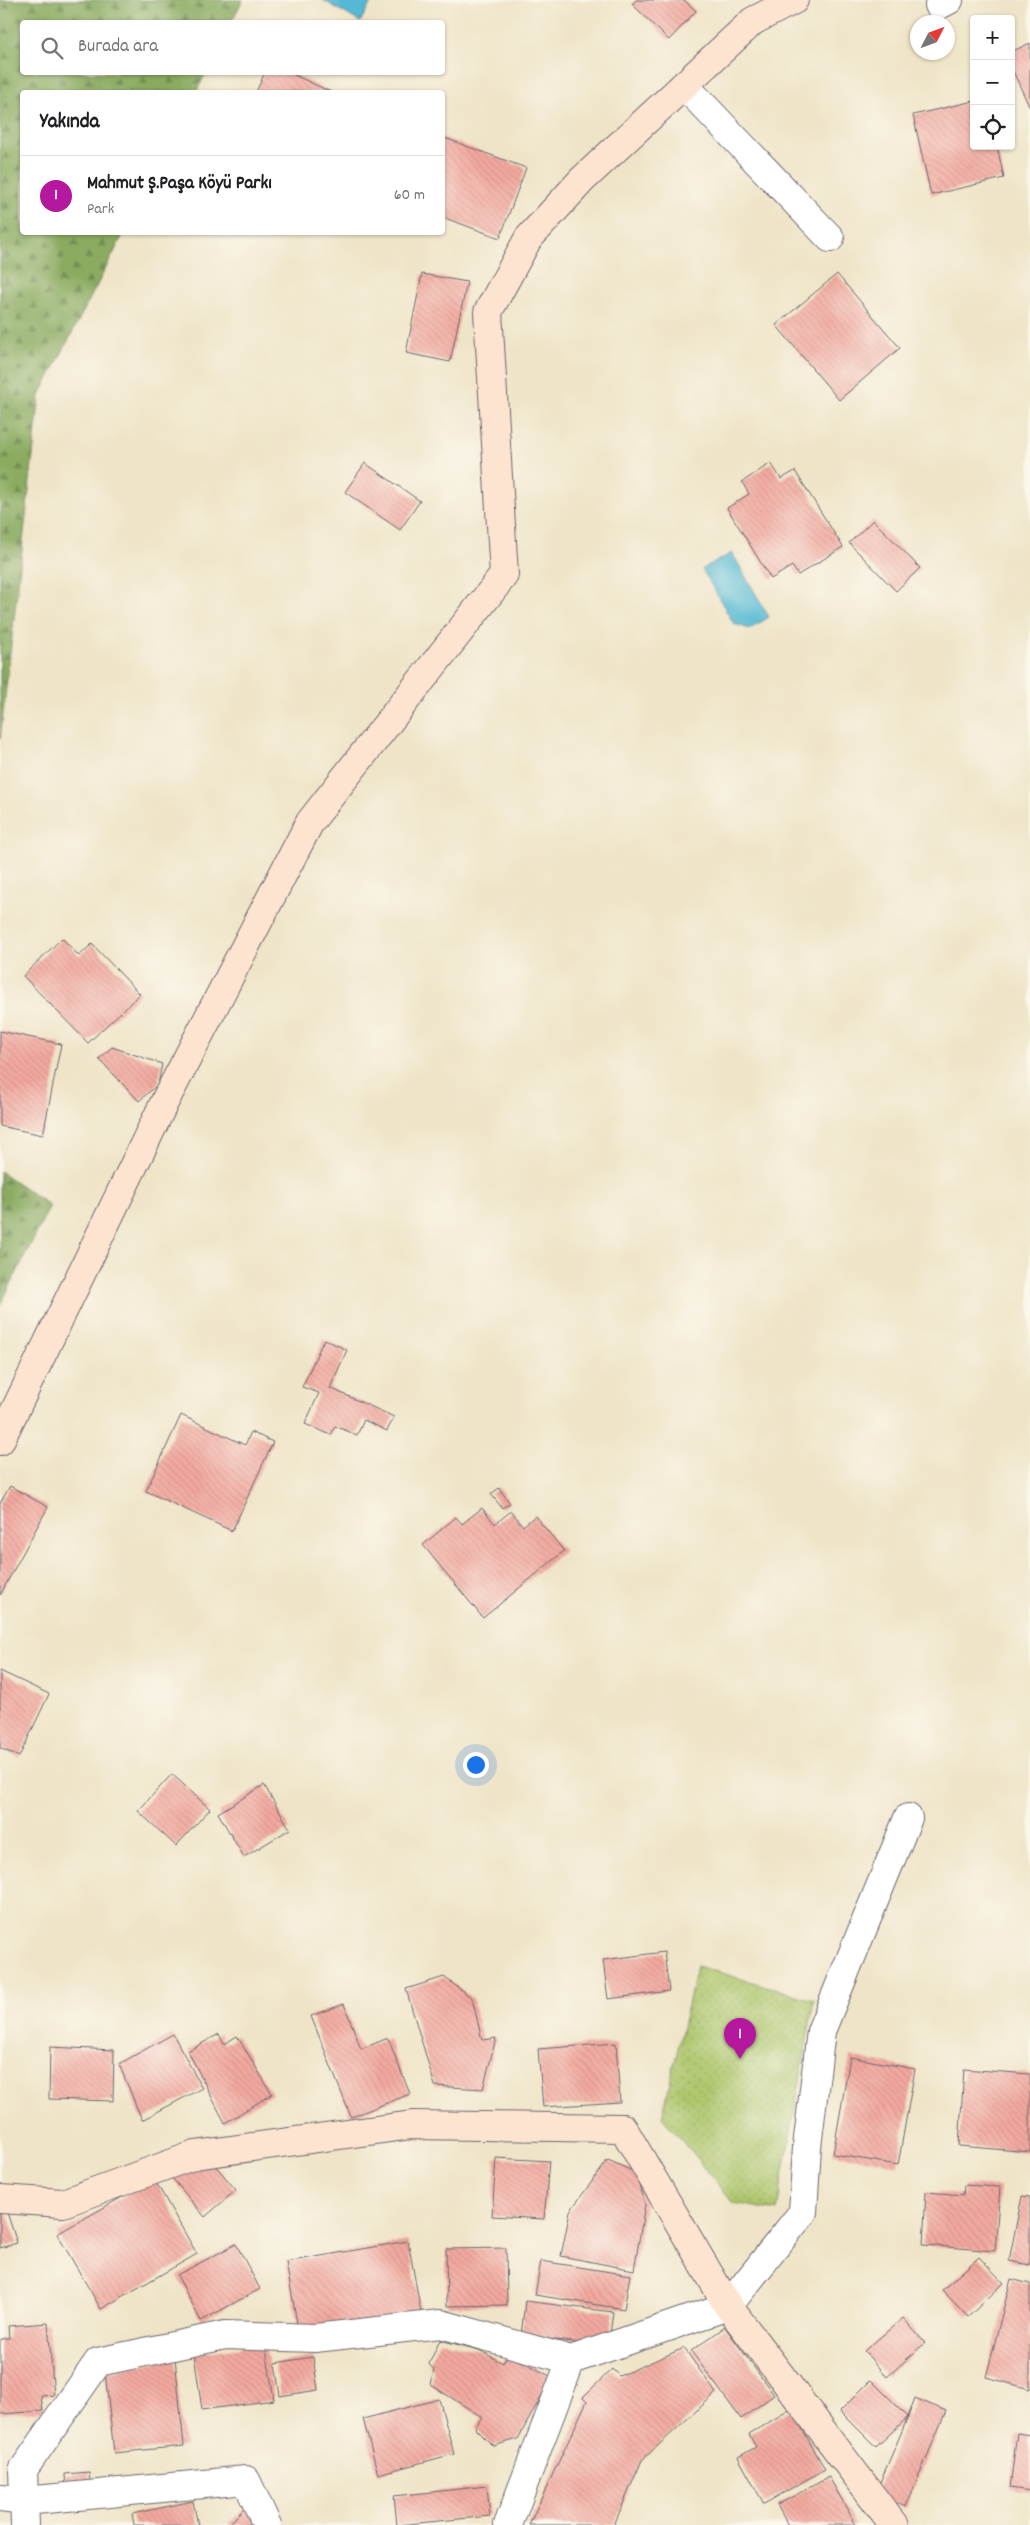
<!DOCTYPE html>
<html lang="tr">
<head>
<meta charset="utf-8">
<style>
  :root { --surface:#fff; --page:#f6f6f6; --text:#202124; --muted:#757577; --line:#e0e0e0; --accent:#b5179e }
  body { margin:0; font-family:Dekko,sans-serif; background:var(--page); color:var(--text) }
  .controls { position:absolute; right:15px; top:15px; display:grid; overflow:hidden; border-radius:5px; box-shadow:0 1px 4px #0004 }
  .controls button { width:45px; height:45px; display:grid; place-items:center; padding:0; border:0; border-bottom:1px solid var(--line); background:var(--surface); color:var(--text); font:25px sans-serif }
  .compass { position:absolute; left:910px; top:15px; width:45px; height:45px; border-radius:50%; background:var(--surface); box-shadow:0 1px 4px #0004; rotate:48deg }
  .you { position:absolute; left:475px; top:1764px; width:18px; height:18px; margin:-12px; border:4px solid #fff; border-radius:50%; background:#1a73e8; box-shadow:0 0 0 8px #1a73e833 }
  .badge { display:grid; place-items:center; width:32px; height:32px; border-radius:50%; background:var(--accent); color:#fff; font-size:16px; font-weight:700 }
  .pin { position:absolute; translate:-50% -41px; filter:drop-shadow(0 1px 2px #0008) }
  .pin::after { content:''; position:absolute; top:26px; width:18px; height:15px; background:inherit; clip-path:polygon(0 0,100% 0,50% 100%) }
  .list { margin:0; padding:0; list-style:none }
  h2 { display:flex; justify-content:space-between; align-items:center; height:65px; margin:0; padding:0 20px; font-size:21px }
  h2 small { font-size:16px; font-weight:400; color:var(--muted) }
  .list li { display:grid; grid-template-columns:32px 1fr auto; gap:15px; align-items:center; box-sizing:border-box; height:80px; padding:0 20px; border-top:1px solid var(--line) }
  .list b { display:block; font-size:19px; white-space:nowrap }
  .list p { margin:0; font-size:16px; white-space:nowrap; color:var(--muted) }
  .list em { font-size:16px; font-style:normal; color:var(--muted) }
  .icon { flex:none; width:28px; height:28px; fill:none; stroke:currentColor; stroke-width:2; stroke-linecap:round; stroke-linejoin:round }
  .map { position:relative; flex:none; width:1030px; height:2525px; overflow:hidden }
  .search { position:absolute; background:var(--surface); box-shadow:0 1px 4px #0004; left:20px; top:20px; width:425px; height:55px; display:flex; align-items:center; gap:12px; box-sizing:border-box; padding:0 18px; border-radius:5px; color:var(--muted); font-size:19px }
  .panel { position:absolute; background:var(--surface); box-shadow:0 1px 4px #0004; left:20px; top:90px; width:425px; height:145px; border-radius:5px }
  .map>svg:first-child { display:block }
  .green { fill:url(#green-dots); stroke:#687454 }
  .forest { fill:url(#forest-firs); stroke:#56664e }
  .water { fill:#55b9d3; stroke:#3c6e87 }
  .building { fill:url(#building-back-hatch) }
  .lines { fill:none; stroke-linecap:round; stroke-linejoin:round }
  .street-casing { stroke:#6a666c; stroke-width:30 }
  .secondary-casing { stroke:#6a666c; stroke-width:30 }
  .street { stroke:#fff; stroke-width:28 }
  .secondary { stroke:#fde4d1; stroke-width:28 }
</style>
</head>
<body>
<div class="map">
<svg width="1030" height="2525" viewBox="0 0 1030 2525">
  <defs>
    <pattern id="green-dots" width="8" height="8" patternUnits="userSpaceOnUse" patternTransform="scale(1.25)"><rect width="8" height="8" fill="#adc66c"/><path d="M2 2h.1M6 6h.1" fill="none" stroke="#95aa5e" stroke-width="1.8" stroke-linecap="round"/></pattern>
    <pattern id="forest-firs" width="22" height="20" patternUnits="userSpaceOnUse" patternTransform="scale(1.25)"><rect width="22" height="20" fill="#8aab60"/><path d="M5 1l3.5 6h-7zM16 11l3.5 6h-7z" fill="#708b50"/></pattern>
    <pattern id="building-back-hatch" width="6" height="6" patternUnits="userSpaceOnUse" patternTransform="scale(1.25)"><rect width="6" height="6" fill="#f3a99f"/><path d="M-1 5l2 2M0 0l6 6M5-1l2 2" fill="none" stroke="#d0918a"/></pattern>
  </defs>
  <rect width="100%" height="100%" fill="#fbf7ec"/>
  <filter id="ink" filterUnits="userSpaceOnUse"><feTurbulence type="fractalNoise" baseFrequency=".02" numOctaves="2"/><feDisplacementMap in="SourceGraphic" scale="10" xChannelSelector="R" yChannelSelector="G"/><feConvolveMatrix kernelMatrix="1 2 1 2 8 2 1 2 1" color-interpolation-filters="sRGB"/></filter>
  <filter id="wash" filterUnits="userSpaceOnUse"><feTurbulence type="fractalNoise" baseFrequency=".0096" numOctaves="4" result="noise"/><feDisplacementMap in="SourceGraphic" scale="20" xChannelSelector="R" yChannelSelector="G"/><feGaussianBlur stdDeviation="1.12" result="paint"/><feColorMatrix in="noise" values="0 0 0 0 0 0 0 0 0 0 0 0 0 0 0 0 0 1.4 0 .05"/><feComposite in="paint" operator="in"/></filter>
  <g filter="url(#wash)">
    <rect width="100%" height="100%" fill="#efe4c7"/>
    <!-- green -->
    <path class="green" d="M 697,1966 L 814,2000 L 777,2211 L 734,2203 L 662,2117 Z"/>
    <!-- forest -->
    <path class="forest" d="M 0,0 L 243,0 L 231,22 L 22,22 L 22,72 L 206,73 L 196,92 L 22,92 L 22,232 L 124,233 L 40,395 L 0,739 Z
      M 0,1171 L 50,1206 L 0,1306 Z"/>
    <!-- water -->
    <path class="water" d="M 323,0 L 370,0 L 372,1 L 360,22 Z
      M 732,553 L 769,617 L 750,629 L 734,624 L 702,569 Z"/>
    <g id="blocks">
      <!-- building -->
      <path class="building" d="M 636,0 L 684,0 L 696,11 L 669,40 L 632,4 Z
        M 1030,43 L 1030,108 L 1011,67 L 1011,52 Z
        M 265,72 L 288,72 L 331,92 L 256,92 Z
        M 974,101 L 974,146 L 997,146 L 1004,178 L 931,195 L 913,115 Z
        M 442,137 L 526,168 L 500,238 L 442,217 Z
        M 422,274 L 467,282 L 450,362 L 406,353 Z
        M 837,274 L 900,348 L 839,400 L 776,325 Z
        M 365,463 L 420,501 L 400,530 L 345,492 Z
        M 771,463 L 781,479 L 795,471 L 843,547 L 798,575 L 792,566 L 771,579 L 727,508 L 749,494 L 742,482 Z
        M 873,520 L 920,568 L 896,591 L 849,543 Z
        M 62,938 L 79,956 L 92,944 L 140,994 L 88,1043 L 23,976 Z
        M 0,1031 L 61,1044 L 43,1135 L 0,1126 Z
        M 112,1047 L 162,1064 L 158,1084 L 139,1101 L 99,1059 Z
        M 324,1339 L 347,1350 L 330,1388 L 394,1417 L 387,1431 L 364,1420 L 357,1435 L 335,1426 L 331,1435 L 305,1424 L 319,1393 L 302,1387 Z
        M 181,1415 L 245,1445 L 251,1432 L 273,1442 L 232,1531 L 146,1491 Z
        M 10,1486 L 48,1507 L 0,1595 L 0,1503 Z
        M 499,1488 L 510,1503 L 502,1508 L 491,1494 Z
        M 482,1508 L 495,1524 L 511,1511 L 523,1526 L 535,1516 L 564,1551 L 483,1618 L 423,1545 L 456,1517 L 462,1524 Z
        M 0,1671 L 49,1694 L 19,1757 L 0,1748 Z
        M 172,1774 L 210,1809 L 176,1846 L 138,1811 Z
        M 264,1785 L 290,1829 L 244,1857 L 218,1813 Z
        M 664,1952 L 669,1991 L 608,1999 L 603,1960 Z
        M 444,1977 L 472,1998 L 482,2040 L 496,2038 L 483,2089 L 435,2086 L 406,1989 Z
        M 344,2004 L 361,2049 L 388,2038 L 410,2094 L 351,2117 L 311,2016 Z
        M 173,2034 L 202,2088 L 142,2120 L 119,2064 Z
        M 219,2034 L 224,2044 L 237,2036 L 272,2094 L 225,2123 L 188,2051 Z
        M 616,2043 L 620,2102 L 543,2107 L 538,2049 Z
        M 50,2047 L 114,2050 L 113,2101 L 49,2099 Z
        M 850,2057 L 915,2069 L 898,2165 L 833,2154 Z
        M 964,2069 L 1030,2074 L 1030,2152 L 959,2146 Z
        M 209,2158 L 236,2190 L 205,2217 L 172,2178 L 188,2163 Z
        M 496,2158 L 549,2161 L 544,2219 L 492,2216 Z
        M 608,2160 L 637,2173 L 645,2205 L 634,2270 L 561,2256 L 570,2211 Z
        M 154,2179 L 197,2254 L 101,2309 L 57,2234 Z
        M 964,2185 L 1000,2187 L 995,2251 L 923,2245 L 926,2192 L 963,2195 Z
        M 1022,2196 L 1030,2197 L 1030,2265 L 1009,2261 Z
        M 5,2206 L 17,2243 L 0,2248 L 0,2208 Z
        M 408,2241 L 421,2312 L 299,2334 L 286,2262 Z
        M 236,2244 L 260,2289 L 201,2321 L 177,2275 Z
        M 506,2248 L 507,2305 L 447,2306 L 446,2249 Z
        M 979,2257 L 1004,2283 L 968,2317 L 942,2290 Z
        M 541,2261 L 630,2275 L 624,2309 L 535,2295 Z
        M 1011,2279 L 1030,2284 L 1030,2389 L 986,2377 Z
        M 525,2301 L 613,2312 L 610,2335 L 591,2344 L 521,2336 Z
        M 903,2318 L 925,2343 L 887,2377 L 864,2351 Z
        M 48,2323 L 54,2395 L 41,2396 L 43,2411 L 0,2414 L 0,2339 L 9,2338 L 8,2326 Z
        M 725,2327 L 774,2395 L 741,2419 L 691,2351 Z
        M 440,2340 L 479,2350 L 503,2363 L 508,2354 L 552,2377 L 518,2439 L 493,2446 L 475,2428 L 482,2417 L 431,2385 L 434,2370 L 429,2364 Z
        M 265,2343 L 274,2400 L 202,2410 L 194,2354 Z
        M 684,2348 L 716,2393 L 642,2460 L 614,2525 L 529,2525 L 587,2401 L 583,2397 L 612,2369 L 619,2376 Z
        M 313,2357 L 318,2390 L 280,2396 L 275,2363 Z
        M 175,2358 L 184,2446 L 114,2453 L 105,2372 Z
        M 871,2380 L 908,2417 L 915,2398 L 946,2411 L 906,2507 L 875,2494 L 908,2417 L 876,2447 L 840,2411 Z
        M 439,2399 L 454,2454 L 378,2474 L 363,2419 Z
        M 791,2409 L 825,2469 L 764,2504 L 738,2457 L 756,2447 L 749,2434 Z
        M 1017,2433 L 1030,2435 L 1030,2491 L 1010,2488 Z
        M 89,2472 L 91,2491 L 66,2492 L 65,2474 Z
        M 829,2477 L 856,2525 L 788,2525 L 777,2505 Z
        M 487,2486 L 490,2516 L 397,2525 L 394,2496 Z
        M 193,2501 L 198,2525 L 134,2525 L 132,2514 Z
        M 244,2509 L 261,2525 L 228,2525 Z"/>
    </g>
  </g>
  <g filter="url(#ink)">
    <use href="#blocks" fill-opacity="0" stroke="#6a666c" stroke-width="1"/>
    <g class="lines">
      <!-- street casing -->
      <g class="street-casing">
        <path id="street" d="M 939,5 L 949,0
          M 684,85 L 830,238
          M 0,2498 L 25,2501 L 246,2480 L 267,2525
          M 25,2525 L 23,2470 L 98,2362 L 225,2335 L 315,2338 L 441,2324 L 571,2360 L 728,2306 L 803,2212 L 807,2147 L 821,2031 L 908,1818
          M 508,2525 L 571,2360"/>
      </g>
      <!-- secondary casing -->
      <g class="secondary-casing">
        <path id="secondary" d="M 0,1441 L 166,1099 L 310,822 L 504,575 L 488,312 L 528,239 L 582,180 L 753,21 L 794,0
          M 0,2199 L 63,2203 L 195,2155 L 412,2125 L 623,2128 L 728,2306 L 894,2525"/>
      </g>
      <!-- street -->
      <use href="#street" class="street"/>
      <!-- secondary -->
      <use href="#secondary" class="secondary"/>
    </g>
  </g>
</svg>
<div class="controls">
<button>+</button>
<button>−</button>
<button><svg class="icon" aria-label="locate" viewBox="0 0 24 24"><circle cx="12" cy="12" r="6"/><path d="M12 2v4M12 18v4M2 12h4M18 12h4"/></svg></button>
</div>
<svg class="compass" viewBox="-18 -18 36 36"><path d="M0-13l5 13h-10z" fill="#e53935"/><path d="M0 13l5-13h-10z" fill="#757577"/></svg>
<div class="you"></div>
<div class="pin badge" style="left:740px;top:2059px">1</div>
<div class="search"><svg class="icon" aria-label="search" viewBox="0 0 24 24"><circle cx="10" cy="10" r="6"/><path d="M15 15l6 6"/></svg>Burada ara</div>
<section class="panel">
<h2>Yakında<small></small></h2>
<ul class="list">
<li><span class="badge">1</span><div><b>Mahmut Ş.Paşa Köyü Parkı</b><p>Park</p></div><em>60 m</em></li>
</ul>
</section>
</div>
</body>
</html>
